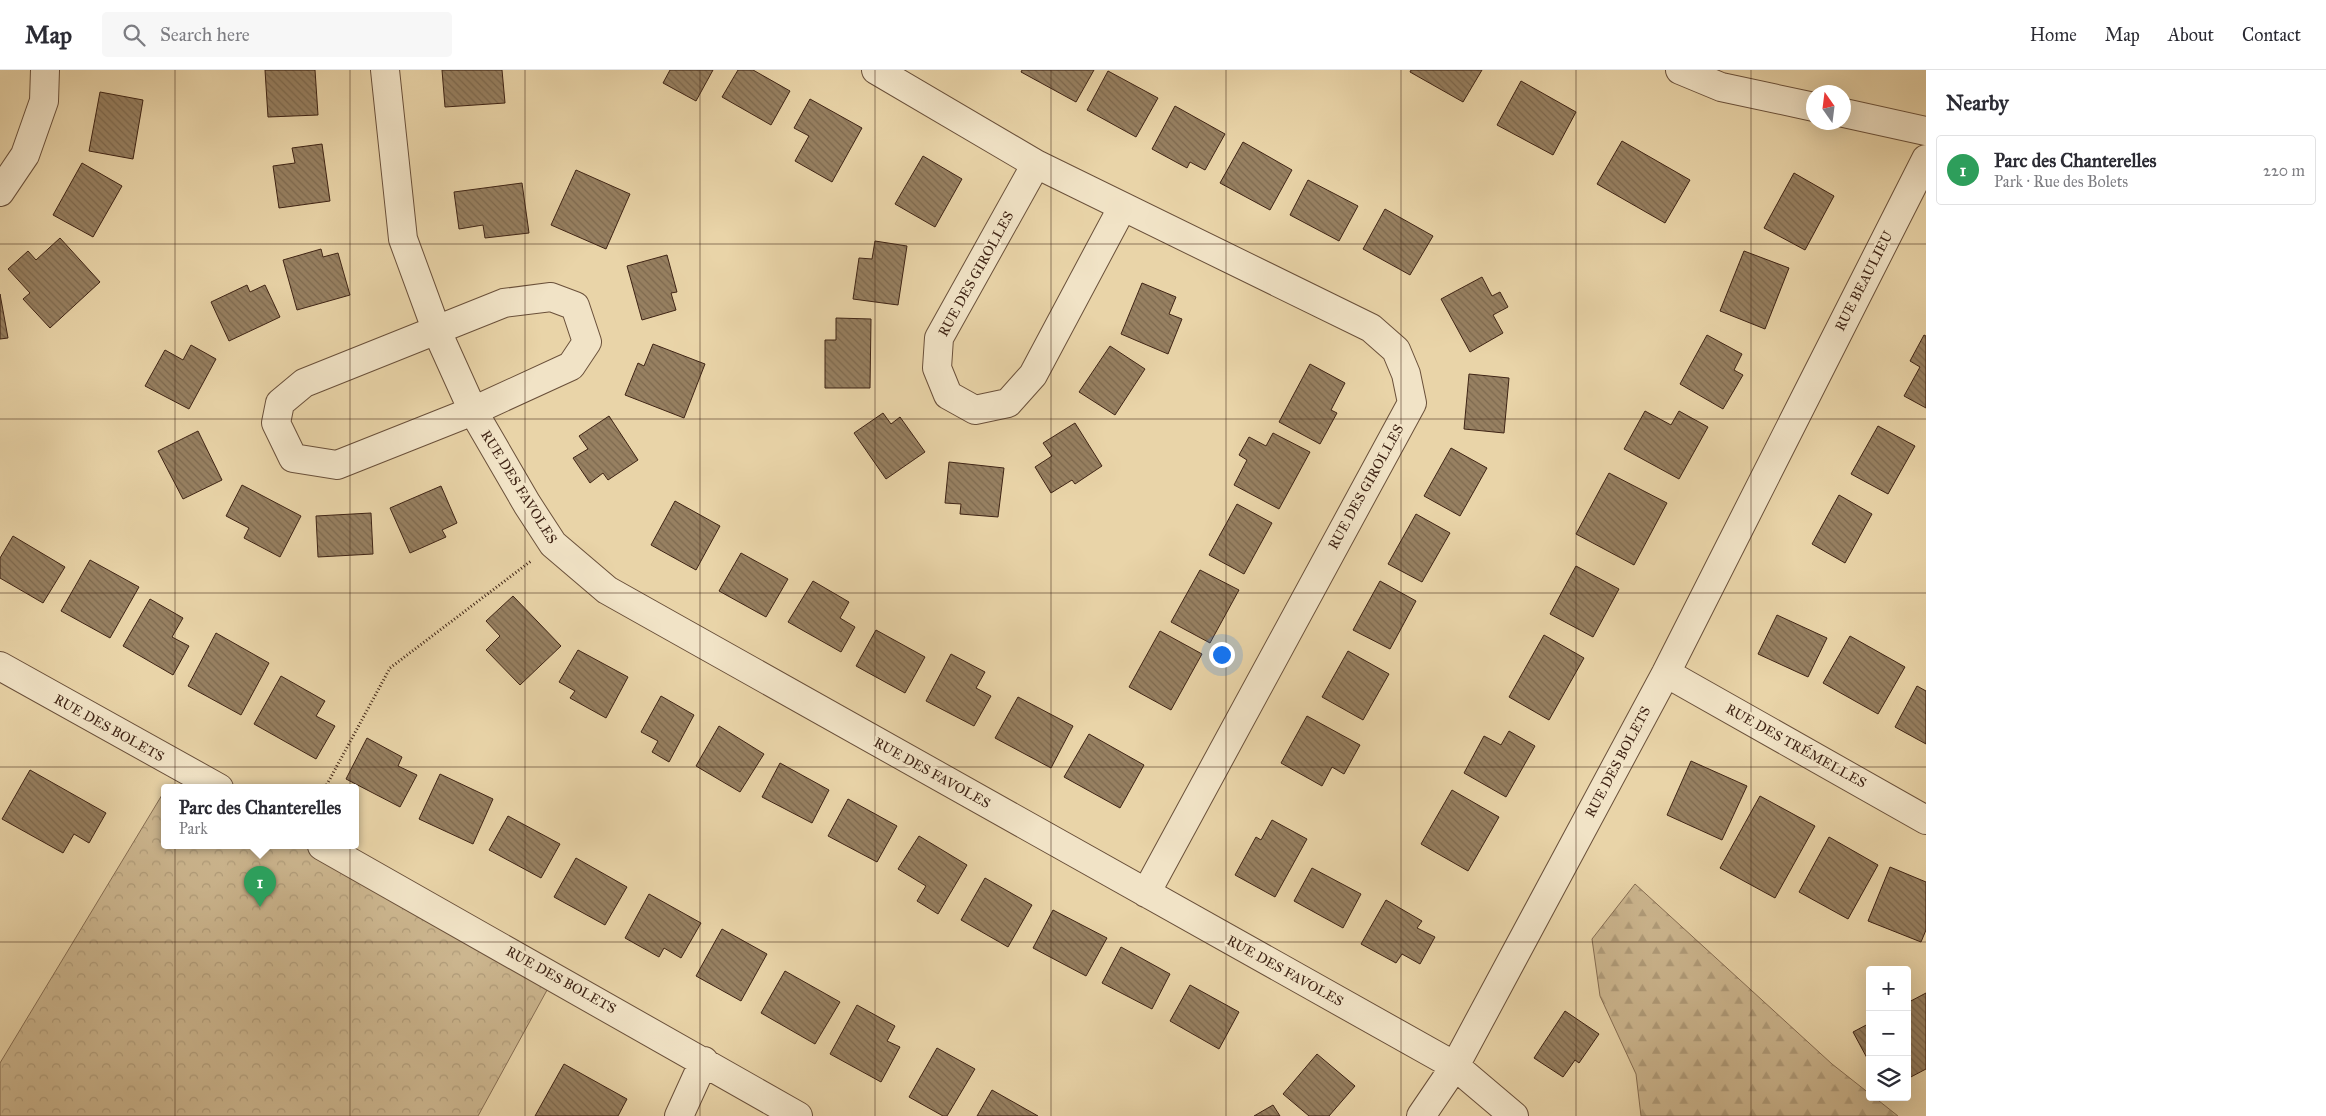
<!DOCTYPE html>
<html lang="en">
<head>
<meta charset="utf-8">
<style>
  :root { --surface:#fff; --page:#f7f7f7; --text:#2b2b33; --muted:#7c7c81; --line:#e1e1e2; --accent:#8f2418 }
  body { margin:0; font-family:"IM FELL Great Primer",serif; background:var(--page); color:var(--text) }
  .controls { position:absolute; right:15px; bottom:15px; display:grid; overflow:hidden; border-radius:5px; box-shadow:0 5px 20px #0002 }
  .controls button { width:45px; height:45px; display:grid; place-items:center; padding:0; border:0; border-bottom:1px solid var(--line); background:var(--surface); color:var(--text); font:25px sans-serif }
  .compass { position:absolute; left:1806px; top:15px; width:45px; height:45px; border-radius:50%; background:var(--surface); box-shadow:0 5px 20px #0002; rotate:346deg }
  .you { position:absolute; left:1221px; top:584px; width:18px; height:18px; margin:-12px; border:4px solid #fff; border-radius:50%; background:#1a73e8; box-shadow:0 0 0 8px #1a73e833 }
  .badge { display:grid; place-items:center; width:32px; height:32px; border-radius:50%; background:var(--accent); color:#fff; font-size:16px; font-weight:700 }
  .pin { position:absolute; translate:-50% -41px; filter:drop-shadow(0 1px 2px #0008) }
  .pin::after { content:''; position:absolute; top:26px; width:18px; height:15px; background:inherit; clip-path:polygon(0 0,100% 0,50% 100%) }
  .popup { position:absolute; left:161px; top:714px; width:198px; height:65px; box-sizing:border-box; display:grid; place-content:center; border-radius:5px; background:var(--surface); filter:drop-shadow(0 1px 4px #0005); font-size:16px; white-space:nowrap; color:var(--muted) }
  .popup b { font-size:19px; color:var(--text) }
  .popup::after { content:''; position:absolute; left:50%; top:100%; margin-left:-10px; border:10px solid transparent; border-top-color:var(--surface) }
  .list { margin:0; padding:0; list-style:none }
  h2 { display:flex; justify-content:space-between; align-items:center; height:65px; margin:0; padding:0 20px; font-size:21px }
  h2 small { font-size:16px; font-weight:400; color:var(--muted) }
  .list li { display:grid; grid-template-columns:32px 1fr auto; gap:15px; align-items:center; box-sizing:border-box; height:70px; margin:0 10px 10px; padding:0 10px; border:1px solid var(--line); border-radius:5px }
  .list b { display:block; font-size:19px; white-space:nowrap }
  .list p { margin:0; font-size:16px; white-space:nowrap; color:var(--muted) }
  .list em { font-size:16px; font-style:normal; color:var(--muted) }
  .icon { flex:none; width:28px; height:28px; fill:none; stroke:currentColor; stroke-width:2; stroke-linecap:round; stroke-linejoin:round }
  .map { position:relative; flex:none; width:1926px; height:1046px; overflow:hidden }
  header { display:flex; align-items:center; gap:30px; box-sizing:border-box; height:70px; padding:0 25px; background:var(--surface); border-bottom:1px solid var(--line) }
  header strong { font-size:24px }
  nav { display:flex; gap:28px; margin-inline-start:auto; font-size:18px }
  .search { width:350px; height:45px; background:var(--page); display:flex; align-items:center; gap:12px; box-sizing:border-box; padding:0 18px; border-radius:5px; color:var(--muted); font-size:19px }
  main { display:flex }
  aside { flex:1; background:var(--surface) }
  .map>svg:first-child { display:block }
  .forest { fill:url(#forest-firs); stroke:#866d52 }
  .park { fill:url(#park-crowns); stroke:#866d52 }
  .building { fill:url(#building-back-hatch); stroke:#3f2415 }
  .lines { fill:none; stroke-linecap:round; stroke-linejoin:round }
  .minor-casing { stroke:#6a503a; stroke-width:30 }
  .path { stroke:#3f2415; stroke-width:3; stroke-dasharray:1 2.5; stroke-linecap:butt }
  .minor { stroke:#f1e3c6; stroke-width:28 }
  .grid { fill:none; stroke:#3f2415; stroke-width:1; stroke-opacity:0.55 }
  .labels { text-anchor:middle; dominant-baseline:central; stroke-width:5; stroke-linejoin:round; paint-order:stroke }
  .street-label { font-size:14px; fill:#3f2415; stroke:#f1e3c6 }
</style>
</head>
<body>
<header>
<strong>Map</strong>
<div class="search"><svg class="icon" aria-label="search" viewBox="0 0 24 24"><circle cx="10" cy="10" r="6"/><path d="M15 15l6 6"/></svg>Search here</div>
<nav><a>Home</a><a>Map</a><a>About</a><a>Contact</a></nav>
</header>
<main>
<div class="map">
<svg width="1926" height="1046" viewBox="0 0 1926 1046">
  <defs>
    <pattern id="forest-firs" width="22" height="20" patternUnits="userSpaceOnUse" patternTransform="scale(1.25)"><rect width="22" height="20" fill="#ccb68f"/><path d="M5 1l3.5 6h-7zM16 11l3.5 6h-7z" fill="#b09c7a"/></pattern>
    <pattern id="park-crowns" width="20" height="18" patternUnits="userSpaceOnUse" patternTransform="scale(1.25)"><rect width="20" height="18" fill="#ccb68f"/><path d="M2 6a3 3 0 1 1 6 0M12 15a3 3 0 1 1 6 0" fill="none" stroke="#b09c7a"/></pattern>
    <pattern id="building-back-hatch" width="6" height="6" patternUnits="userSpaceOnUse" patternTransform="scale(1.25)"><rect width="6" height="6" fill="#978061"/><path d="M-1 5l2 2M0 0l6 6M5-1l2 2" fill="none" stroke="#7d694f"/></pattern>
  </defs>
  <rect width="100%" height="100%" fill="#e9d4a8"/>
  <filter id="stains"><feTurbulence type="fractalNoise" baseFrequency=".004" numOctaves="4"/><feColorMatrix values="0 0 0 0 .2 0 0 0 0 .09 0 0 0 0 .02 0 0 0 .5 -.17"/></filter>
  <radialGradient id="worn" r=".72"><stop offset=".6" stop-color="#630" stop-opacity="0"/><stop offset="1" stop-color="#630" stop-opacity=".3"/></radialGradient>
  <!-- forest -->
  <path class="forest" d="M 1635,814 L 1832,994 L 1870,1024 L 1870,1027 L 1874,1027 L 1898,1046 L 1641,1046 L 1636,1004 L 1600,926 L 1592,869 Z"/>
  <!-- park -->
  <path class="park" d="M 165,720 L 165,776 L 321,776 L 552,911 L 478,1046 L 0,1046 L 0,993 Z"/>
  <!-- building -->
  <path class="building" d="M 265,0 L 315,0 L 318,45 L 268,47 Z
    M 442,0 L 502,0 L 505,33 L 445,37 Z
    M 670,0 L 713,0 L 696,31 L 663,13 Z
    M 738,0 L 753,0 L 790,21 L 771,55 L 722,27 Z
    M 1022,0 L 1094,0 L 1076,32 L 1021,2 Z
    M 1411,0 L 1482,0 L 1463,32 L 1410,2 Z
    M 1108,1 L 1158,28 L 1136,67 L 1087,40 Z
    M 1521,11 L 1576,42 L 1553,85 L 1497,55 Z
    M 100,22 L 143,30 L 133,89 L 89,81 Z
    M 810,29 L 862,58 L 832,112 L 795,91 L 809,66 L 794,58 Z
    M 1175,36 L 1225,64 L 1205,100 L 1190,92 L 1187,98 L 1152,79 Z
    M 1622,71 L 1690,110 L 1665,153 L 1597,114 Z
    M 1243,72 L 1292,100 L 1270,140 L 1220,113 Z
    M 322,74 L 330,131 L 279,138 L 273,96 L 295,93 L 292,78 Z
    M 923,86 L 962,109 L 935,157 L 895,134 Z
    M 82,93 L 122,116 L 93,167 L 53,145 Z
    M 576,100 L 630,124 L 606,179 L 551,155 Z
    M 1794,103 L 1834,126 L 1805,180 L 1764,158 Z
    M 1308,110 L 1358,136 L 1339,171 L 1290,145 Z
    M 522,113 L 529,163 L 485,168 L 483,155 L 459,159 L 454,122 Z
    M 1385,139 L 1433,166 L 1410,205 L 1363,179 Z
    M 60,168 L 100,212 L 50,258 L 23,229 L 30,223 L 8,199 L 28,181 L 36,190 Z
    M 875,171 L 907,176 L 898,235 L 853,229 L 859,188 L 872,189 Z
    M 321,179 L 323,187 L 338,183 L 350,225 L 297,240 L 283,190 Z
    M 1744,181 L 1789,198 L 1765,259 L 1720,241 Z
    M 667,185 L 677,222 L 671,223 L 676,240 L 642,250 L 627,196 Z
    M 1482,207 L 1492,226 L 1500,222 L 1508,237 L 1493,245 L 1503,263 L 1470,282 L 1441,229 Z
    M 1142,213 L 1176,227 L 1169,244 L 1182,249 L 1168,284 L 1121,264 Z
    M 247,215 L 250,222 L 265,215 L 280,247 L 229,271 L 211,232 Z
    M 0,224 L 8,268 L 0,269 Z
    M 836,248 L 871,249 L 870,318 L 825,318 L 825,270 L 836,270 Z
    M 1707,265 L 1742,284 L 1734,300 L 1743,305 L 1723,339 L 1680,314 Z
    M 1924,265 L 1926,266 L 1926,338 L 1904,326 L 1920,297 L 1910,291 Z
    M 653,274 L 705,294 L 684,348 L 625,325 L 638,293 L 644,296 Z
    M 191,275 L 216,289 L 189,339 L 145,316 L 165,280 L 183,290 Z
    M 1110,276 L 1145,299 L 1115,345 L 1079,322 Z
    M 1310,294 L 1345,313 L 1331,340 L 1337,343 L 1320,374 L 1279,352 Z
    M 1469,304 L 1509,308 L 1504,363 L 1464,359 Z
    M 1645,341 L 1671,355 L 1679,341 L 1708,357 L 1679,409 L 1624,379 Z
    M 883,343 L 891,354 L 900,347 L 925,382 L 886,409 L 854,363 Z
    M 609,346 L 638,390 L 608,410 L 603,403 L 590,413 L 573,388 L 588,379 L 579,366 Z
    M 1075,353 L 1102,396 L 1075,414 L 1072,410 L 1051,423 L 1035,397 L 1052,386 L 1043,373 Z
    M 1878,356 L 1915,376 L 1888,424 L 1851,404 Z
    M 198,361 L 222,410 L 183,429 L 158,381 Z
    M 1273,363 L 1310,382 L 1279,439 L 1234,415 L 1247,390 L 1239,385 L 1249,367 L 1266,376 Z
    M 1451,378 L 1487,398 L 1460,446 L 1424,426 Z
    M 949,392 L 1004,398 L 998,447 L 960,444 L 961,434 L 945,433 Z
    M 1609,403 L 1667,433 L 1634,495 L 1576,464 Z
    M 242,415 L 301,446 L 280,487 L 244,468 L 249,458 L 226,446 Z
    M 441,416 L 457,453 L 442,460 L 446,467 L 410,483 L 390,438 Z
    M 1839,425 L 1872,444 L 1845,493 L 1812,474 Z
    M 675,431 L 720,456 L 696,500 L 651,475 Z
    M 1237,434 L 1272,453 L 1244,504 L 1209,485 Z
    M 371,443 L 373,484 L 318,487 L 316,446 Z
    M 1416,444 L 1450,463 L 1422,512 L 1388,494 Z
    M 13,466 L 65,497 L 43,533 L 0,508 L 0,488 Z
    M 741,483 L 788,509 L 766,547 L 719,521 Z
    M 90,490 L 139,517 L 110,568 L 61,541 Z
    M 1576,496 L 1619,519 L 1593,567 L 1550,544 Z
    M 1200,500 L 1239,520 L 1210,573 L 1171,552 Z
    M 813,511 L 849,532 L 840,548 L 855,557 L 841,582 L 788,552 Z
    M 1380,511 L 1416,531 L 1390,579 L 1353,560 Z
    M 513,526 L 561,576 L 520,615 L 486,580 L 500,566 L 486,551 Z
    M 150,529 L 183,548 L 172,567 L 189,576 L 173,605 L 123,576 Z
    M 1777,545 L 1827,568 L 1808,607 L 1758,584 Z
    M 876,560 L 925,587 L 905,623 L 856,596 Z
    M 1160,561 L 1202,584 L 1171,640 L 1129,617 Z
    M 216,563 L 269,593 L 241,645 L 188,616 Z
    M 1544,565 L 1584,588 L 1549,650 L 1509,627 Z
    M 1850,566 L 1905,597 L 1878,644 L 1823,613 Z
    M 578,580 L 628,607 L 606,648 L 570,628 L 575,621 L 559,612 Z
    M 1348,581 L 1389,604 L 1363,650 L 1322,627 Z
    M 951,584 L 985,602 L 976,618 L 991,626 L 974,656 L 926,631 Z
    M 281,606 L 325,631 L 316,646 L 335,656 L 316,689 L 254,654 Z
    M 1917,616 L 1926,621 L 1926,674 L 1895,657 Z
    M 661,626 L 694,645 L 669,692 L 652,682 L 658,671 L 641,662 Z
    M 1018,627 L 1073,656 L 1051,698 L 995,668 Z
    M 1307,646 L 1360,675 L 1344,704 L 1332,697 L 1322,716 L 1281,693 Z
    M 719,656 L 764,684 L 740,722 L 696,696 Z
    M 1509,661 L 1535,676 L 1506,727 L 1464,703 L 1484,666 L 1501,675 Z
    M 1089,664 L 1144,695 L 1120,738 L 1064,707 Z
    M 367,668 L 402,687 L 398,696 L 417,705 L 400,737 L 346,709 Z
    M 1691,691 L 1747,716 L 1722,770 L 1667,745 Z
    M 780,693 L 829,720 L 812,753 L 762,727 Z
    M 30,700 L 106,743 L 89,773 L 74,764 L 63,783 L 2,749 Z
    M 440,704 L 493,729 L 473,774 L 419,749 Z
    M 1452,720 L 1499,747 L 1468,801 L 1421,774 Z
    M 1760,726 L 1815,756 L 1775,828 L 1720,798 Z
    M 848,729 L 897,756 L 877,792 L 828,766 Z
    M 508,746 L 560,774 L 541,808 L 489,780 Z
    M 1272,750 L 1307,769 L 1275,827 L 1235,805 L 1256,767 L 1261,770 Z
    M 919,766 L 967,795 L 938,844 L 917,831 L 926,816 L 898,799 Z
    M 1829,767 L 1878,795 L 1848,849 L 1799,822 Z
    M 576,788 L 627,817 L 605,855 L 554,827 Z
    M 1890,797 L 1926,812 L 1926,860 L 1921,872 L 1868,851 Z
    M 1312,798 L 1361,824 L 1343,858 L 1294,831 Z
    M 985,808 L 1032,835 L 1008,877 L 961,850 Z
    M 649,824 L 701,853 L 681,888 L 664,878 L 659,887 L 625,868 Z
    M 1386,830 L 1422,851 L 1417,858 L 1435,867 L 1420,894 L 1402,884 L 1396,893 L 1361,874 Z
    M 1053,840 L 1107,868 L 1086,906 L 1033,878 Z
    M 722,859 L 767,884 L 741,931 L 696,906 Z
    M 1121,877 L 1170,904 L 1152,939 L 1102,913 Z
    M 785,901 L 840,932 L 815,974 L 761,943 Z
    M 1190,915 L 1239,942 L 1219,979 L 1170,951 Z
    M 1926,923 L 1926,999 L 1907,1009 L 1907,933 Z
    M 857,935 L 895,956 L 887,971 L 900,977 L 881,1012 L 830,984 Z
    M 1565,941 L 1599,964 L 1579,993 L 1575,990 L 1563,1007 L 1534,988 Z
    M 1870,953 L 1870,986 L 1867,988 L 1853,962 Z
    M 937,978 L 975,999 L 947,1046 L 943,1046 L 909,1027 Z
    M 1317,984 L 1355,1016 L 1329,1046 L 1309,1046 L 1283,1024 Z
    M 564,994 L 627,1029 L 618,1046 L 535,1046 Z
    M 992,1020 L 1038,1046 L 977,1046 Z
    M 1273,1035 L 1280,1046 L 1254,1046 Z"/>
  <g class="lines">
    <!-- minor casing -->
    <g class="minor-casing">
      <path id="minor" d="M 385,0 L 403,169 L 436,259 L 473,341 L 527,434 L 553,474 L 607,520 L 1455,996 L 1514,1046
        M 876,0 L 1036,94 L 1371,258 L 1396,280 L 1406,304 L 1412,333 L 1146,823
        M 1680,0 L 1721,17 L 1814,37
        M 1844,43 L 1926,61
        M 1036,94 L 939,268 L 937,298 L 948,325 L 975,340 L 1008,333 L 1033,305 L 1122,138
        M 0,122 L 25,85 L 44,31 L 45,0
        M 551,227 L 575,236 L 587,272 L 571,296 L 473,341 L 337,395 L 293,388 L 276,353 L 280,333 L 304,313 L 504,233 Z
        M 0,596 L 219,718
        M 1666,603 L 1926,750
        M 322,776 L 798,1046
        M 679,1046 L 704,991
        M 1421,1046 L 1455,996 L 1666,603 L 1926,89"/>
    </g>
    <!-- path -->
    <path class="path" d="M 325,718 L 390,598 L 531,491"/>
    <!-- minor -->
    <use href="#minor" class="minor"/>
  </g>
  <!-- grid -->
  <path class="grid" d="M 175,0 L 175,1046M 350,0 L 350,1046M 525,0 L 525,1046M 700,0 L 700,1046M 875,0 L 875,1046M 1051,0 L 1051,1046M 1226,0 L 1226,1046M 1401,0 L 1401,1046M 1576,0 L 1576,1046M 1751,0 L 1751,1046M 0,174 L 1926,174M 0,349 L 1926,349M 0,523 L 1926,523M 0,697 L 1926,697M 0,872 L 1926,872"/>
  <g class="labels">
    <!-- street labels -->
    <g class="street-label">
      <text transform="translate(976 204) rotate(-61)">RUE DES GIROLLES</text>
      <text transform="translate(1864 211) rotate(-63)">RUE BEAULIEU</text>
      <text transform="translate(519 417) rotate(58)">RUE DES FAVOLES</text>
      <text transform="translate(1366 417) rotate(-61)">RUE DES GIROLLES</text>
      <text transform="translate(109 658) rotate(29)">RUE DES BOLETS</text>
      <text transform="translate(1796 676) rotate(29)">RUE DES TRÉMELLES</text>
      <text transform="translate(1618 692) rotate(-62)">RUE DES BOLETS</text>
      <text transform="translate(932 703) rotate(29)">RUE DES FAVOLES</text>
      <text transform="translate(1285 901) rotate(29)">RUE DES FAVOLES</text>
      <text transform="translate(561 910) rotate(29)">RUE DES BOLETS</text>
    </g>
  </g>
  <rect width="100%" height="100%" filter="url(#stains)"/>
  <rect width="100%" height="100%" fill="url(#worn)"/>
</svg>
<div class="controls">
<button>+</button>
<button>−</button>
<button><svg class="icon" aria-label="layers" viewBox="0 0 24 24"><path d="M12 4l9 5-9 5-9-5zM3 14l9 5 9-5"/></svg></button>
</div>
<svg class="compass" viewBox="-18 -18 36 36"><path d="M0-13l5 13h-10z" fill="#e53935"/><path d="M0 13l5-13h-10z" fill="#7c7c81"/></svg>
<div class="you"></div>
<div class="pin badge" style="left:260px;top:837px;background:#2e9e5b">1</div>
<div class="popup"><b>Parc des Chanterelles</b>Park</div>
</div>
<aside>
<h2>Nearby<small></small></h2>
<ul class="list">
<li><span class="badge" style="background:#2e9e5b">1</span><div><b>Parc des Chanterelles</b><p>Park · Rue des Bolets</p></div><em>220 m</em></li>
</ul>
</aside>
</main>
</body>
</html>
